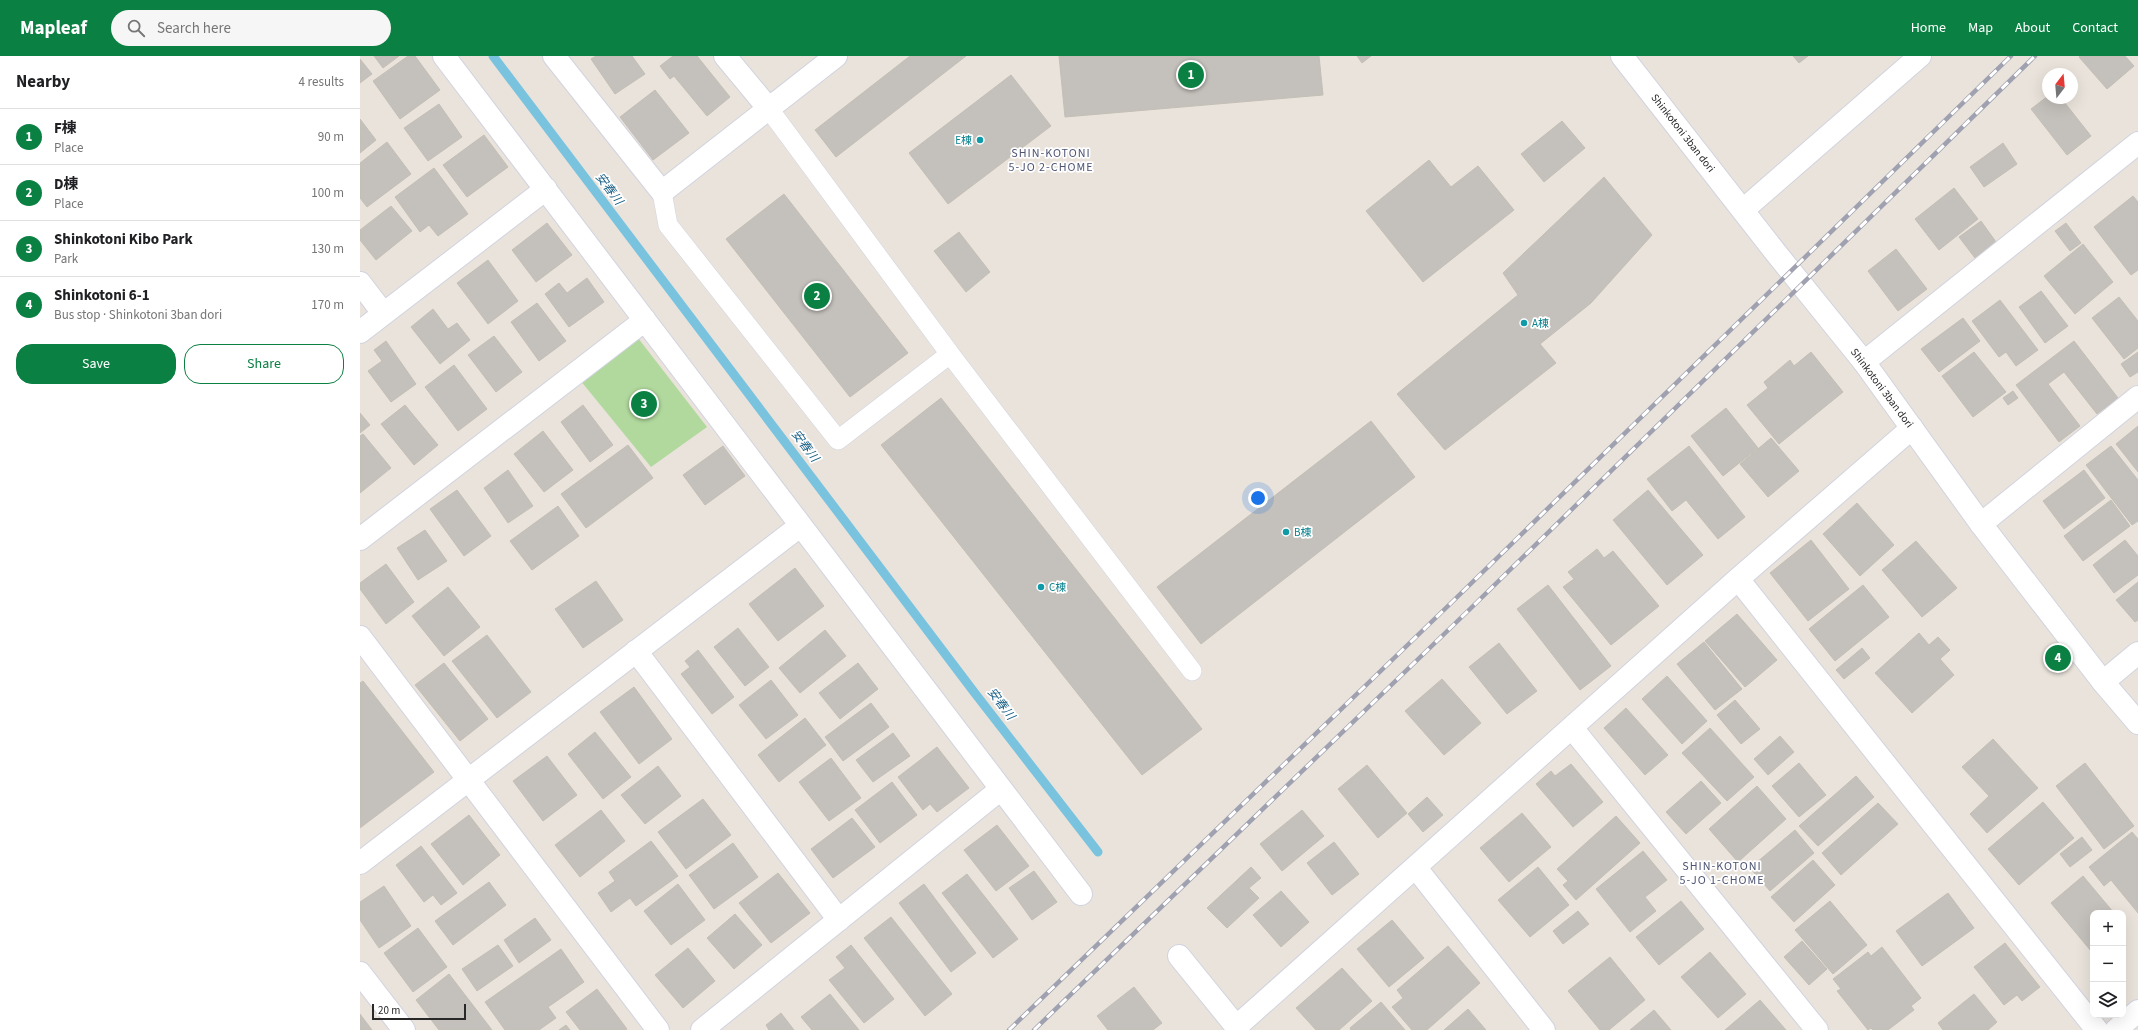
<!DOCTYPE html>
<html lang="en">
<head>
<meta charset="utf-8">
<style>
  :root { --surface:#fff; --page:#f6f6f6; --text:#202124; --muted:#757577; --line:#e0e0e0; --accent:#0b8043 }
  body { margin:0; font-family:"Source Sans 3","Noto Sans JP",sans-serif; background:var(--page); color:var(--text) }
  .controls { position:absolute; right:12px; bottom:12px; display:grid; overflow:hidden; border-radius:8px; box-shadow:0 4px 16px #0002 }
  .controls button { width:36px; height:36px; display:grid; place-items:center; padding:0; border:0; border-bottom:1px solid var(--line); background:var(--surface); color:var(--text); font:20px sans-serif }
  .compass { position:absolute; left:1682px; top:12px; width:36px; height:36px; border-radius:50%; background:var(--surface); box-shadow:0 4px 16px #0002; rotate:16deg }
  .scale { position:absolute; left:12px; bottom:10px; width:94px; box-sizing:border-box; padding-left:4px; border:2px solid #282828; border-top:0; font-size:11px; line-height:14px; white-space:nowrap; color:#282828; -webkit-text-stroke:3px #fff; paint-order:stroke }
  .you { position:absolute; left:898px; top:442px; width:14px; height:14px; margin:-10px; border:3px solid #fff; border-radius:50%; background:#1a73e8; box-shadow:0 0 0 6px #1a73e833 }
  .badge { display:grid; place-items:center; width:26px; height:26px; border-radius:50%; background:var(--accent); color:#fff; font-size:13px; font-weight:700 }
  .pin { position:absolute; translate:-50% -50%; border:2px solid #fff; box-shadow:0 1px 4px #0006 }
  .list { margin:0; padding:0; list-style:none }
  h2 { display:flex; justify-content:space-between; align-items:center; height:52px; margin:0; padding:0 16px; font-size:17px }
  h2 small { font-size:13px; font-weight:400; color:var(--muted) }
  .list li { display:grid; grid-template-columns:26px 1fr auto; gap:12px; align-items:center; box-sizing:border-box; height:56px; padding:0 16px; border-top:1px solid var(--line) }
  .list b { display:block; font-size:15px; white-space:nowrap }
  .list p { margin:0; font-size:13px; white-space:nowrap; color:var(--muted) }
  .list em { font-size:13px; font-style:normal; color:var(--muted) }
  .actions { display:flex; gap:8px; padding:12px 16px }
  .actions a { flex:1; padding:9px 0; border:1px solid var(--accent); border-radius:16px; text-align:center; font-size:14px; color:var(--accent) }
  .actions .main { background:var(--accent); color:#fff }
  .icon { flex:none; width:22px; height:22px; fill:none; stroke:currentColor; stroke-width:2; stroke-linecap:round; stroke-linejoin:round }
  .map { position:relative; flex:none; width:1778px; height:974px; overflow:hidden }
  header { display:flex; align-items:center; gap:24px; box-sizing:border-box; height:56px; padding:0 20px; background:var(--accent); color:#fff }
  header strong { font-size:19px }
  nav { display:flex; gap:22px; margin-inline-start:auto; font-size:14px }
  .search { width:280px; height:36px; background:var(--page); display:flex; align-items:center; gap:10px; box-sizing:border-box; padding:0 14px; border-radius:22px; color:var(--muted); font-size:15px }
  main { display:flex }
  aside { flex:1; background:var(--surface) }
  .map>svg:first-child { display:block }
  .green { fill:#b1d99d }
  .lines { fill:none; stroke-linecap:round; stroke-linejoin:round }
  .stream { stroke:#79c3df; stroke-width:9 }
  .building { fill:#c4c0bb; stroke:#c4bfb5 }
  .lane-casing { stroke:#d1d3df; stroke-width:20 }
  .street-casing { stroke:#d1d3df; stroke-width:24 }
  .secondary-casing { stroke:#d1d3df; stroke-width:24 }
  .lane { stroke:#fff; stroke-width:19 }
  .street { stroke:#fff; stroke-width:22 }
  .secondary { stroke:#fff; stroke-width:22 }
  .rail-casing { stroke:#9fa1b0; stroke-width:4.5 }
  .rail { stroke:#fff; stroke-width:3; stroke-dasharray:9; stroke-linecap:butt }
  .culture-dot { fill:#0f9aa8; stroke:#fff; stroke-width:1.5 }
  .labels { text-anchor:middle; dominant-baseline:central; stroke-width:3.5; stroke-linejoin:round; paint-order:stroke }
  .street-label { font-size:11px; fill:#282828; stroke:#fff }
  .culture-label { font-size:11px; fill:#0d838f; stroke:#fff; text-anchor:start }
  .neighbourhood-label { font-size:12px; letter-spacing:1px; fill:#4e5473; stroke:#fff }
  .water-label { font-size:12px; font-style:italic; fill:#1c6187; stroke:#fff }
</style>
</head>
<body>
<header>
<strong>Mapleaf</strong>
<div class="search"><svg class="icon" aria-label="search" viewBox="0 0 24 24"><circle cx="10" cy="10" r="6"/><path d="M15 15l6 6"/></svg>Search here</div>
<nav><a>Home</a><a>Map</a><a>About</a><a>Contact</a></nav>
</header>
<main>
<aside>
<h2>Nearby<small>4 results</small></h2>
<ul class="list">
<li><span class="badge">1</span><div><b>F棟</b><p>Place</p></div><em>90 m</em></li>
<li><span class="badge">2</span><div><b>D棟</b><p>Place</p></div><em>100 m</em></li>
<li><span class="badge">3</span><div><b>Shinkotoni Kibo Park</b><p>Park</p></div><em>130 m</em></li>
<li><span class="badge">4</span><div><b>Shinkotoni 6-1</b><p>Bus stop · Shinkotoni 3ban dori</p></div><em>170 m</em></li>
</ul>
<div class="actions"><a class="main">Save</a><a>Share</a></div>
</aside>
<div class="map">
<svg width="1778" height="974" viewBox="0 0 1778 974">
  <rect width="100%" height="100%" fill="#e9e3db"/>
  <!-- green -->
  <path class="green" d="M 278,282 L 347,371 L 291,411 L 220,324 Z"/>
  <g class="lines">
    <!-- stream -->
    <path class="stream" d="M 133,0 L 614,636 L 738,796"/>
  </g>
  <!-- building -->
  <path class="building" d="M 14,0 L 39,0 L 23,12 Z
    M 48,0 L 55,0 L 80,34 L 40,63 L 13,25 Z
    M 236,0 L 272,0 L 285,18 L 255,38 L 231,3 Z
    M 313,0 L 337,0 L 370,41 L 347,60 L 314,20 L 310,23 L 300,10 Z
    M 550,0 L 606,0 L 476,101 L 455,74 Z
    M 699,0 L 959,0 L 963,39 L 705,61 Z
    M 997,0 L 1011,0 L 1002,7 Z
    M 1433,0 L 1448,0 L 1439,7 Z
    M 1720,0 L 1765,0 L 1774,10 L 1747,33 L 1719,1 Z
    M 0,3 L 12,18 L 0,27 Z
    M 651,19 L 691,70 L 588,148 L 549,97 Z
    M 295,34 L 329,77 L 293,104 L 260,61 Z
    M 1688,40 L 1688,42 L 1701,42 L 1731,80 L 1707,99 L 1671,53 Z
    M 79,48 L 102,81 L 68,105 L 44,72 Z
    M 0,63 L 16,84 L 0,97 Z
    M 1202,65 L 1225,92 L 1184,126 L 1161,98 Z
    M 124,79 L 148,111 L 107,141 L 83,109 Z
    M 27,86 L 51,118 L 7,151 L 0,142 L 0,107 Z
    M 1643,87 L 1657,108 L 1624,131 L 1610,111 Z
    M 1069,104 L 1091,131 L 1118,110 L 1154,154 L 1063,226 L 1006,155 Z
    M 74,112 L 108,158 L 78,180 L 69,169 L 60,176 L 35,141 Z
    M 1244,121 L 1292,179 L 1231,247 L 1180,288 L 1196,307 L 1085,394 L 1037,338 L 1158,239 L 1143,217 Z
    M 1594,132 L 1618,163 L 1579,194 L 1555,163 Z
    M 424,138 L 548,297 L 490,341 L 366,183 Z
    M 1773,140 L 1778,146 L 1778,214 L 1771,219 L 1734,171 Z
    M 31,150 L 52,175 L 16,204 L 0,184 L 0,174 Z
    M 1621,165 L 1636,186 L 1615,202 L 1599,181 Z
    M 187,167 L 212,199 L 176,226 L 152,194 Z
    M 1706,167 L 1721,187 L 1710,195 L 1695,175 Z
    M 599,176 L 630,216 L 606,236 L 574,195 Z
    M 1723,188 L 1753,226 L 1715,258 L 1684,220 Z
    M 1536,193 L 1567,233 L 1538,255 L 1508,215 Z
    M 128,204 L 158,245 L 128,268 L 97,227 Z
    M 227,222 L 244,246 L 209,271 L 185,238 L 199,227 L 207,237 Z
    M 1681,235 L 1708,270 L 1685,287 L 1659,251 Z
    M 1759,241 L 1778,265 L 1778,292 L 1764,303 L 1732,262 Z
    M 1640,244 L 1678,294 L 1656,310 L 1646,296 L 1639,301 L 1612,265 Z
    M 177,247 L 206,285 L 179,305 L 151,266 Z
    M 73,253 L 88,273 L 97,267 L 110,284 L 80,308 L 51,271 Z
    M 1603,262 L 1620,285 L 1579,316 L 1561,293 Z
    M 134,280 L 162,316 L 136,336 L 108,299 Z
    M 26,285 L 56,328 L 31,346 L 8,315 L 22,305 L 14,294 Z
    M 1714,285 L 1758,342 L 1737,358 L 1704,316 L 1688,328 L 1720,370 L 1699,386 L 1656,329 Z
    M 1451,296 L 1483,336 L 1419,388 L 1387,349 L 1408,332 L 1404,326 L 1430,304 L 1434,310 Z
    M 1614,296 L 1646,336 L 1613,361 L 1582,320 Z
    M 1778,296 L 1778,316 L 1770,321 L 1761,308 Z
    M 94,309 L 127,353 L 98,375 L 65,331 Z
    M 1653,335 L 1658,342 L 1648,349 L 1643,342 Z
    M 581,342 L 842,673 L 782,719 L 521,389 Z
    M 45,349 L 78,389 L 54,409 L 21,368 Z
    M 223,349 L 253,389 L 230,406 L 201,366 Z
    M 1366,352 L 1398,392 L 1363,420 L 1331,380 Z
    M 0,357 L 10,369 L 0,377 Z
    M 1011,365 L 1055,421 L 841,588 L 797,531 Z
    M 1778,370 L 1778,416 L 1756,388 Z
    M 183,375 L 213,414 L 184,436 L 154,398 Z
    M 3,378 L 31,412 L 0,437 L 0,380 Z
    M 1411,382 L 1439,415 L 1408,441 L 1380,408 Z
    M 268,389 L 293,422 L 226,472 L 201,438 Z
    M 363,390 L 385,420 L 345,449 L 323,419 Z
    M 1329,390 L 1385,461 L 1358,483 L 1326,444 L 1312,455 L 1287,423 Z
    M 1751,390 L 1778,424 L 1778,465 L 1772,469 L 1726,409 Z
    M 148,414 L 173,450 L 148,467 L 124,432 Z
    M 1724,414 L 1745,442 L 1704,473 L 1683,445 Z
    M 97,434 L 131,480 L 104,500 L 70,453 Z
    M 1288,434 L 1343,499 L 1307,529 L 1253,464 Z
    M 1751,444 L 1770,470 L 1723,505 L 1704,480 Z
    M 1497,447 L 1534,489 L 1500,520 L 1463,478 Z
    M 198,450 L 219,480 L 172,514 L 150,485 Z
    M 65,474 L 87,505 L 58,524 L 37,492 Z
    M 1451,484 L 1489,533 L 1448,565 L 1410,517 Z
    M 1765,484 L 1778,500 L 1778,519 L 1754,537 L 1733,509 Z
    M 1556,485 L 1597,532 L 1562,561 L 1522,514 Z
    M 1237,493 L 1244,502 L 1253,495 L 1299,550 L 1251,589 L 1203,531 L 1214,523 L 1208,516 Z
    M 26,508 L 54,546 L 26,568 L 0,533 L 0,527 Z
    M 435,512 L 464,550 L 418,585 L 389,548 Z
    M 236,525 L 263,564 L 223,592 L 195,553 Z
    M 1778,526 L 1778,564 L 1775,566 L 1756,544 Z
    M 1188,529 L 1251,610 L 1220,634 L 1157,553 Z
    M 1503,529 L 1529,561 L 1475,605 L 1449,573 Z
    M 88,531 L 120,571 L 84,600 L 52,560 Z
    M 1377,558 L 1417,604 L 1385,631 L 1345,585 Z
    M 378,572 L 409,611 L 385,630 L 354,591 Z
    M 465,574 L 486,600 L 440,637 L 419,612 Z
    M 1559,577 L 1569,589 L 1578,581 L 1590,594 L 1580,603 L 1594,619 L 1552,657 L 1515,617 Z
    M 127,579 L 171,636 L 137,662 L 92,605 Z
    M 1344,586 L 1382,633 L 1355,654 L 1317,608 Z
    M 1139,587 L 1177,635 L 1147,658 L 1109,611 Z
    M 1502,592 L 1510,602 L 1484,623 L 1476,614 Z
    M 338,594 L 374,641 L 352,658 L 321,618 L 330,611 L 325,605 Z
    M 84,607 L 128,663 L 100,685 L 55,629 Z
    M 498,607 L 518,633 L 480,663 L 459,637 Z
    M 1307,620 L 1347,665 L 1322,688 L 1282,643 Z
    M 1082,623 L 1121,667 L 1084,699 L 1045,655 Z
    M 411,624 L 438,659 L 406,683 L 379,649 Z
    M 3,625 L 74,716 L 0,772 L 0,627 Z
    M 274,631 L 312,683 L 279,708 L 240,656 Z
    M 1375,644 L 1400,673 L 1381,688 L 1357,659 Z
    M 511,647 L 529,671 L 483,705 L 465,681 Z
    M 1266,652 L 1308,699 L 1285,719 L 1244,672 Z
    M 445,662 L 466,689 L 419,726 L 398,699 Z
    M 1350,672 L 1394,721 L 1367,745 L 1322,697 Z
    M 235,676 L 271,721 L 243,743 L 208,698 Z
    M 533,677 L 550,700 L 513,726 L 496,704 Z
    M 1420,680 L 1434,696 L 1408,719 L 1394,703 Z
    M 1633,683 L 1678,732 L 1627,777 L 1610,758 L 1629,740 L 1602,711 Z
    M 577,691 L 609,732 L 577,756 L 570,748 L 563,754 L 538,721 Z
    M 187,700 L 217,739 L 183,765 L 153,725 Z
    M 471,702 L 501,742 L 469,765 L 439,726 Z
    M 1439,707 L 1466,739 L 1439,761 L 1412,730 Z
    M 1725,707 L 1774,770 L 1744,793 L 1696,730 Z
    M 1211,708 L 1243,746 L 1213,771 L 1176,728 L 1191,715 L 1195,720 Z
    M 1007,709 L 1047,757 L 1018,782 L 978,733 Z
    M 298,710 L 321,740 L 285,768 L 261,739 Z
    M 1496,720 L 1514,741 L 1458,790 L 1439,770 Z
    M 1341,725 L 1361,747 L 1326,778 L 1306,756 Z
    M 532,726 L 557,759 L 520,787 L 495,754 Z
    M 1397,730 L 1426,763 L 1378,806 L 1349,773 Z
    M 1067,741 L 1083,759 L 1063,776 L 1048,758 Z
    M 343,743 L 371,779 L 326,813 L 298,776 Z
    M 1683,746 L 1714,782 L 1659,829 L 1628,793 Z
    M 1518,747 L 1538,768 L 1481,819 L 1462,797 Z
    M 241,754 L 265,785 L 220,821 L 195,789 Z
    M 942,754 L 964,780 L 922,815 L 900,788 Z
    M 1162,757 L 1191,791 L 1149,826 L 1120,792 Z
    M 109,759 L 140,799 L 103,829 L 71,788 Z
    M 1256,760 L 1280,787 L 1216,844 L 1203,829 L 1208,825 L 1197,813 Z
    M 492,762 L 515,791 L 473,822 L 451,793 Z
    M 637,769 L 669,810 L 636,835 L 604,794 Z
    M 1435,774 L 1454,797 L 1410,835 L 1390,812 Z
    M 1772,776 L 1778,783 L 1778,857 L 1751,824 L 1744,830 L 1729,811 Z
    M 1722,781 L 1732,794 L 1710,811 L 1700,798 Z
    M 291,785 L 318,820 L 276,850 L 270,842 L 251,856 L 238,837 L 255,825 L 249,816 Z
    M 974,786 L 999,818 L 972,839 L 947,807 Z
    M 373,787 L 398,821 L 354,853 L 329,819 Z
    M 61,790 L 97,837 L 81,849 L 73,839 L 64,846 L 36,809 Z
    M 1283,795 L 1307,824 L 1285,841 L 1296,855 L 1270,876 L 1236,833 Z
    M 1453,804 L 1475,829 L 1434,866 L 1411,841 Z
    M 891,811 L 901,822 L 889,832 L 899,842 L 867,872 L 847,852 Z
    M 1178,811 L 1209,849 L 1170,881 L 1138,844 Z
    M 674,815 L 697,846 L 672,864 L 649,832 Z
    M 418,817 L 450,857 L 411,887 L 379,847 Z
    M 607,818 L 658,883 L 633,902 L 582,837 Z
    M 1723,820 L 1754,857 L 1733,857 L 1733,893 L 1731,895 L 1691,847 Z
    M 129,826 L 146,849 L 93,889 L 75,865 Z
    M 318,828 L 345,864 L 311,889 L 284,855 Z
    M 564,828 L 616,897 L 591,916 L 539,847 Z
    M 24,830 L 51,870 L 19,892 L 0,864 L 0,846 Z
    M 921,835 L 949,866 L 921,891 L 893,859 Z
    M 1588,837 L 1614,872 L 1562,910 L 1536,875 Z
    M 1321,845 L 1344,873 L 1299,909 L 1276,881 Z
    M 1470,845 L 1507,889 L 1473,918 L 1435,874 Z
    M 1218,855 L 1229,868 L 1203,888 L 1193,875 Z
    M 375,858 L 402,889 L 374,913 L 347,882 Z
    M 531,861 L 592,938 L 565,960 L 504,882 Z
    M 175,862 L 191,884 L 159,907 L 144,884 Z
    M 1032,864 L 1064,902 L 1029,931 L 997,893 Z
    M 58,872 L 87,911 L 53,936 L 24,897 Z
    M 1442,885 L 1467,913 L 1449,929 L 1424,901 Z
    M 1645,887 L 1680,931 L 1662,945 L 1657,939 L 1644,949 L 1614,911 Z
    M 138,889 L 153,910 L 117,935 L 102,913 Z
    M 491,889 L 534,943 L 504,967 L 469,924 L 485,912 L 476,901 Z
    M 1088,890 L 1120,927 L 1067,974 L 1052,974 L 1032,951 L 1043,942 L 1037,934 Z
    M 1522,891 L 1561,942 L 1551,950 L 1554,954 L 1528,974 L 1513,974 L 1511,972 L 1508,974 L 1477,935 L 1481,933 L 1473,923 L 1508,896 L 1511,900 Z
    M 328,892 L 355,925 L 323,952 L 295,919 Z
    M 201,893 L 224,926 L 188,951 L 196,962 L 179,974 L 145,974 L 125,946 Z
    M 1350,896 L 1386,938 L 1358,962 L 1321,921 Z
    M 1250,901 L 1285,944 L 1249,974 L 1240,974 L 1208,935 Z
    M 982,912 L 1012,945 L 979,974 L 956,974 L 936,952 Z
    M 89,918 L 132,974 L 79,974 L 56,944 Z
    M 774,931 L 802,967 L 793,974 L 748,974 L 737,960 Z
    M 237,933 L 267,973 L 265,974 L 220,974 L 206,956 Z
    M 470,938 L 499,974 L 452,974 L 441,961 Z
    M 1614,938 L 1637,966 L 1628,974 L 1583,974 L 1578,967 Z
    M 1400,944 L 1426,974 L 1365,974 Z
    M 1021,946 L 1045,974 L 991,974 L 990,972 Z
    M 1108,953 L 1126,974 L 1084,974 Z
    M 1294,954 L 1311,974 L 1270,974 Z
    M 421,957 L 434,974 L 409,974 L 406,969 Z
    M 0,958 L 12,974 L 0,974 Z
    M 206,969 L 210,974 L 199,974 Z"/>
  <g class="lines">
    <!-- lane casing -->
    <g class="lane-casing">
      <path id="lane" d="M 409,53 L 590,298
        M 302,136 L 308,169 L 478,384 L 590,298 L 832,615"/>
    </g>
    <!-- street casing -->
    <g class="street-casing">
      <path id="street" d="M 84,0 L 721,838
        M 194,0 L 302,136 L 476,0
        M 365,0 L 409,53
        M 1383,154 L 1560,0
        M 0,227 L 23,257
        M 0,276 L 186,133
        M 1504,306 L 1778,87
        M 1621,468 L 1778,341
        M 0,483 L 285,264
        M 1378,523 L 1737,974
        M 0,581 L 298,974
        M 276,595 L 479,864
        M 1743,626 L 1778,597
        M 1212,672 L 1457,974
        M 0,807 L 440,470
        M 1056,812 L 1184,974
        M 819,900 L 879,974
        M 0,917 L 44,974
        M 876,971 L 1378,523 L 1552,372
        M 342,974 L 641,733"/>
    </g>
    <!-- secondary casing -->
    <g class="secondary-casing">
      <path id="secondary" d="M 1262,0 L 1416,197 L 1504,306 L 1621,468 L 1743,626 L 1778,667
        M 1756,974 L 1778,955"/>
    </g>
    <!-- lane -->
    <use href="#lane" class="lane"/>
    <!-- street -->
    <use href="#street" class="street"/>
    <!-- secondary -->
    <use href="#secondary" class="secondary"/>
    <!-- rail casing -->
    <g class="rail-casing">
      <path id="rail" d="M 649,974 L 1089,549 L 1651,0
        M 674,974 L 1109,554 L 1675,0"/>
    </g>
    <!-- rail -->
    <use href="#rail" class="rail"/>
  </g>
  <!-- markers -->
  <g class="culture-dot">
    <circle cx="620" cy="84" r="4"/>
    <circle cx="1164" cy="267" r="4"/>
    <circle cx="926" cy="476" r="4"/>
    <circle cx="681" cy="531" r="4"/>
  </g>
  <g class="labels">
    <!-- street labels -->
    <g class="street-label">
      <text transform="translate(1323 77) rotate(52)">Shinkotoni 3ban dori</text>
      <text transform="translate(1522 332) rotate(53)">Shinkotoni 3ban dori</text>
    </g>
    <!-- culture labels -->
    <g class="culture-label">
      <text x="612" y="84" text-anchor="end">E棟</text>
      <text x="1172" y="267">A棟</text>
      <text x="934" y="476">B棟</text>
      <text x="689" y="531">C棟</text>
    </g>
    <!-- neighbourhood labels -->
    <g class="neighbourhood-label">
      <text x="691" y="97">SHIN-KOTONI<tspan x="691" dy="14">5-JO 2-CHOME</tspan></text>
      <text x="1362" y="810">SHIN-KOTONI<tspan x="1362" dy="14">5-JO 1-CHOME</tspan></text>
    </g>
    <!-- water labels -->
    <g class="water-label">
      <text transform="translate(249 133) rotate(53)">安春川</text>
      <text transform="translate(445 390) rotate(53)">安春川</text>
      <text transform="translate(641 648) rotate(53)">安春川</text>
    </g>
  </g>
</svg>
<div class="controls">
<button>+</button>
<button>−</button>
<button><svg class="icon" aria-label="layers" viewBox="0 0 24 24"><path d="M12 4l9 5-9 5-9-5zM3 14l9 5 9-5"/></svg></button>
</div>
<svg class="compass" viewBox="-18 -18 36 36"><path d="M0-13l5 13h-10z" fill="#e53935"/><path d="M0 13l5-13h-10z" fill="#757577"/></svg>
<div class="scale">20 m</div>
<div class="you"></div>
<div class="pin badge" style="left:831px;top:19px">1</div>
<div class="pin badge" style="left:457px;top:240px">2</div>
<div class="pin badge" style="left:284px;top:348px">3</div>
<div class="pin badge" style="left:1698px;top:602px">4</div>
</div>
</main>
</body>
</html>
